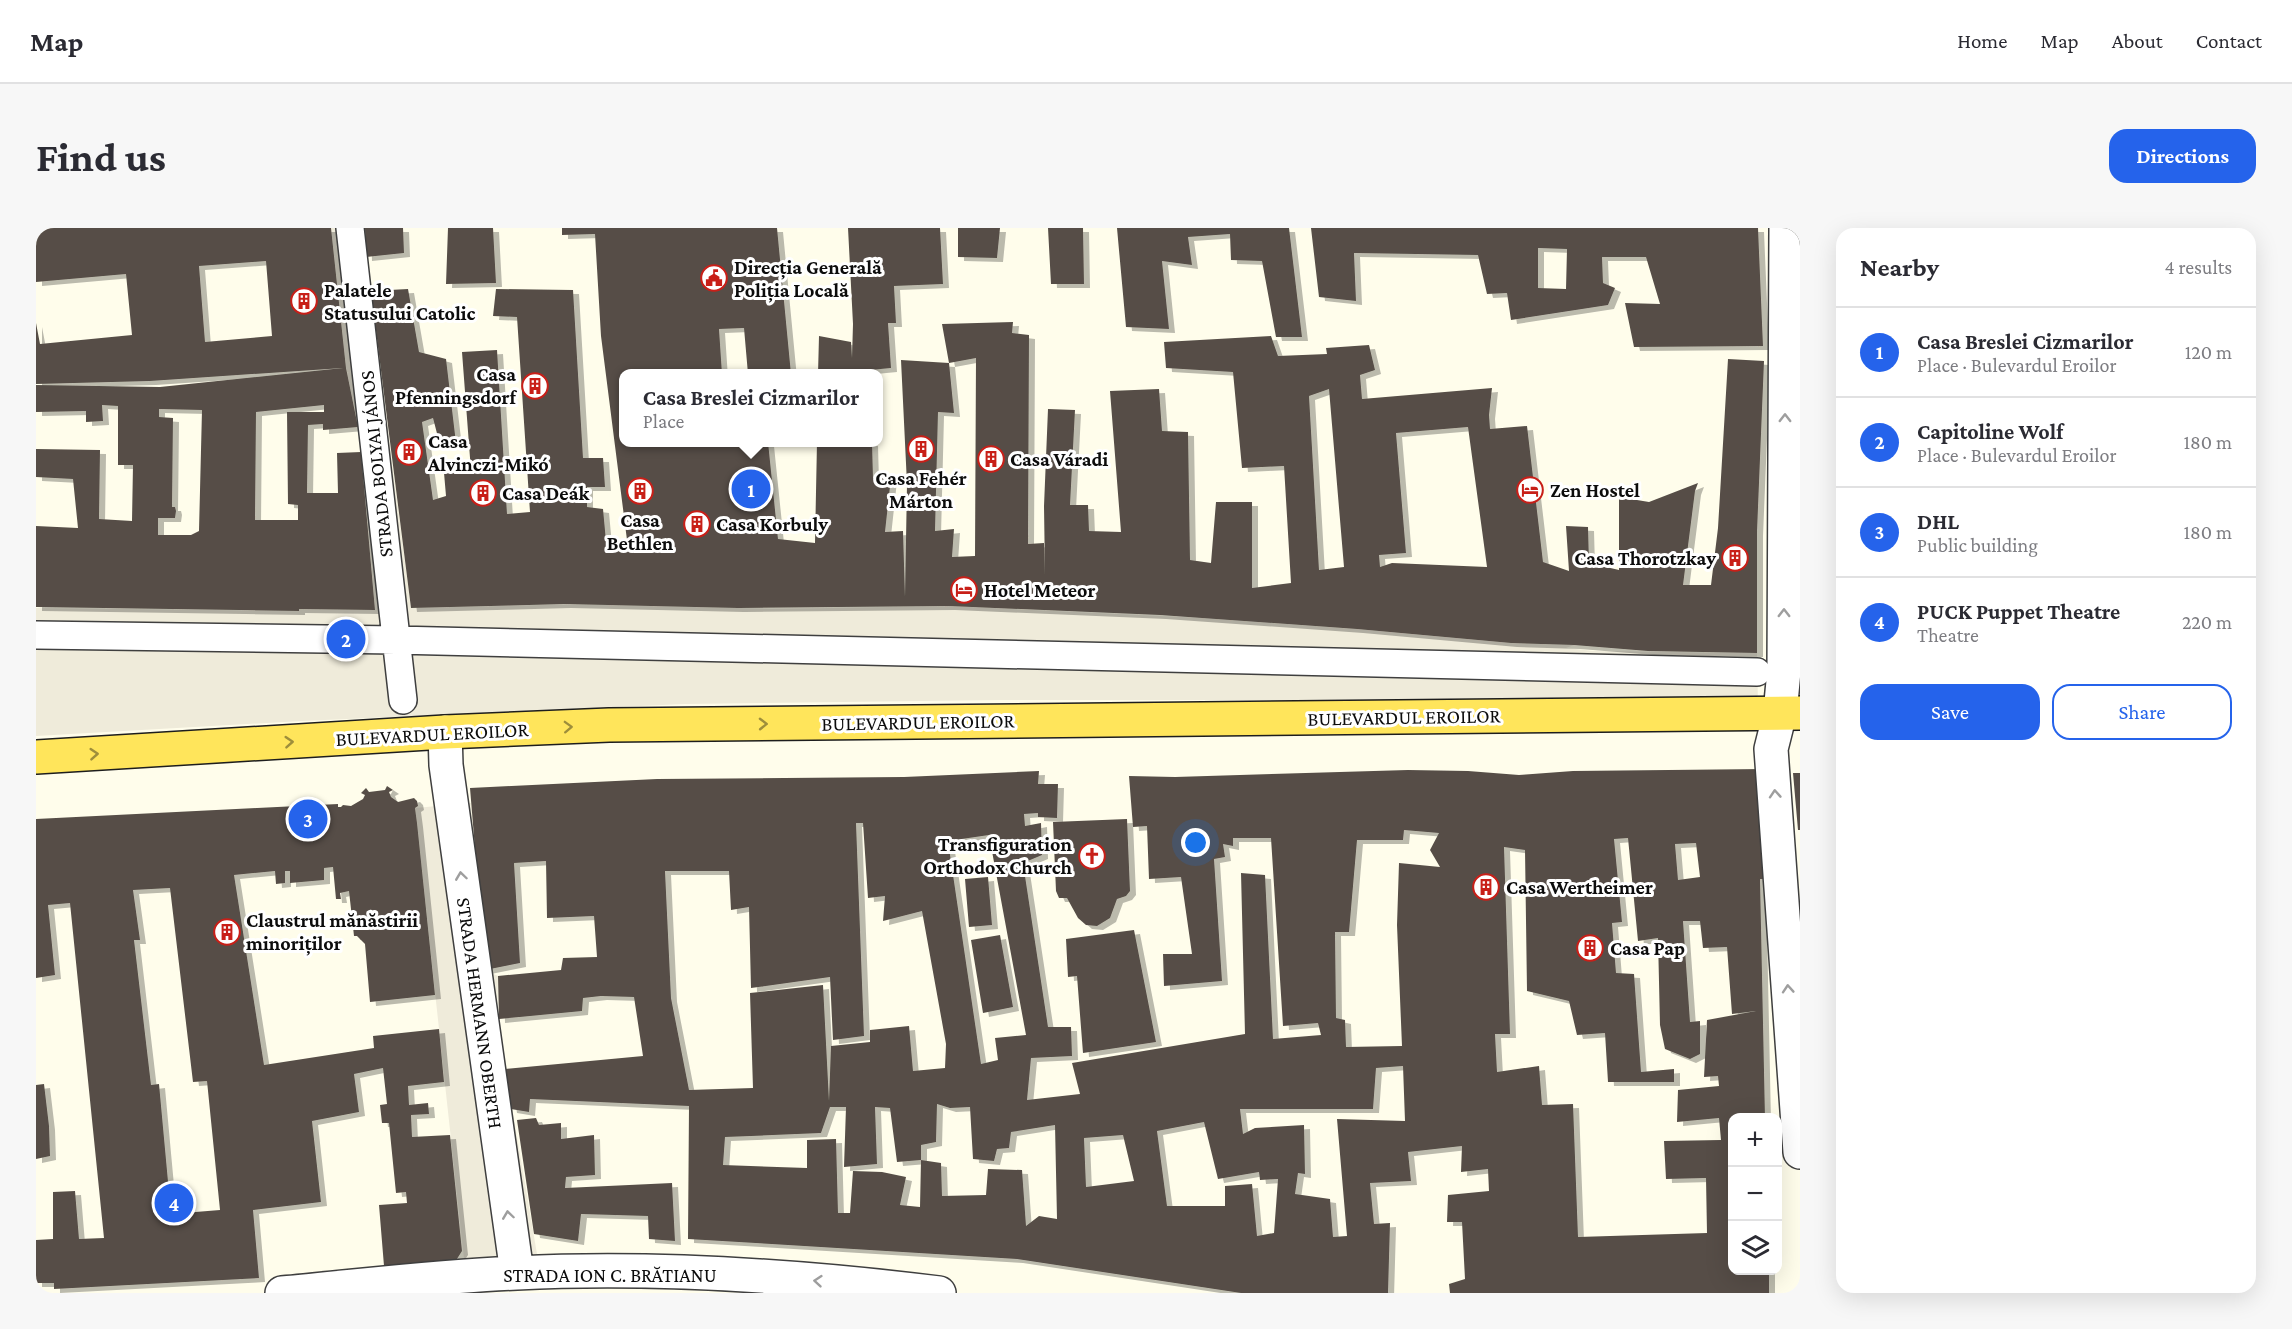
<!DOCTYPE html>
<html lang="en">
<head>
<meta charset="utf-8">
<style>
  :root { --surface:#fff; --page:#f7f7f7; --text:#2b2b33; --muted:#7c7c81; --line:#e1e1e2; --accent:#2563eb }
  body { margin:0; font-family:"Crimson Pro",serif; background:var(--page); color:var(--text) }
  .controls { position:absolute; right:18px; bottom:18px; display:grid; overflow:hidden; border-radius:12px; box-shadow:0 6px 24px #0002 }
  .controls button { width:54px; height:54px; display:grid; place-items:center; padding:0; border:0; border-bottom:2px solid var(--line); background:var(--surface); color:var(--text); font:30px sans-serif }
  .you { position:absolute; left:1160px; top:615px; width:21px; height:21px; margin:-15px; border:4px solid #fff; border-radius:50%; background:#1a73e8; box-shadow:0 0 0 9px #1a73e833 }
  .badge { display:grid; place-items:center; width:39px; height:39px; border-radius:50%; background:var(--accent); color:#fff; font-size:20px; font-weight:700 }
  .pin { position:absolute; translate:-50% -50%; border:3px solid #fff; box-shadow:0 2px 6px #0006 }
  .popup { position:absolute; left:583px; top:141px; width:264px; height:78px; box-sizing:border-box; display:grid; place-content:center; border-radius:12px; background:var(--surface); filter:drop-shadow(0 2px 4px #0005); font-size:20px; white-space:nowrap; color:var(--muted) }
  .popup b { font-size:22px; color:var(--text) }
  .popup::after { content:''; position:absolute; left:50%; top:100%; margin-left:-12px; border:12px solid transparent; border-top-color:var(--surface) }
  .list { margin:0; padding:0; list-style:none }
  h2 { display:flex; justify-content:space-between; align-items:center; height:78px; margin:0; padding:0 24px; font-size:26px }
  h2 small { font-size:20px; font-weight:400; color:var(--muted) }
  .list li { display:grid; grid-template-columns:39px 1fr auto; gap:18px; align-items:center; box-sizing:border-box; height:90px; padding:0 24px; border-top:2px solid var(--line) }
  .list b { display:block; font-size:22px; white-space:nowrap }
  .list p { margin:0; font-size:20px; white-space:nowrap; color:var(--muted) }
  .list em { font-size:20px; font-style:normal; color:var(--muted) }
  .actions { display:flex; gap:12px; padding:18px 24px }
  .actions a { flex:1; padding:14px 0; border:2px solid var(--accent); border-radius:18px; text-align:center; font-size:21px; color:var(--accent) }
  .actions .main { background:var(--accent); color:#fff }
  .icon { flex:none; width:33px; height:33px; fill:none; stroke:currentColor; stroke-width:2; stroke-linecap:round; stroke-linejoin:round }
  .map { position:relative; flex:none; width:1764px; height:1065px; overflow:hidden; border-radius:18px }
  header { display:flex; align-items:center; gap:36px; box-sizing:border-box; height:84px; padding:0 30px; background:var(--surface); border-bottom:2px solid var(--line) }
  header strong { font-size:28px }
  nav { display:flex; gap:33px; margin-inline-start:auto; font-size:21px }
  .intro { display:flex; align-items:center; justify-content:space-between; box-sizing:border-box; height:144px; padding:0 36px }
  h1 { margin:0; font-size:42px }
  .button { padding:15px 27px; border-radius:18px; background:var(--accent); color:#fff; font-size:21px; font-weight:700 }
  main { display:flex; gap:36px; padding:0 36px }
  aside { flex:1; background:var(--surface); border-radius:18px; box-shadow:0 6px 24px #0002 }
  .map>svg:first-child { display:block }
  .plaza { fill:#efebda }
  .building { fill:#564e47; fill-rule:evenodd; filter:url(#shadow) }
  .lines { fill:none; stroke-linecap:round; stroke-linejoin:round }
  .pedestrian-casing { stroke:#3f3f3f; stroke-width:30 }
  .minor-casing { stroke:#3f3f3f; stroke-width:36 }
  .primary-casing { stroke:#1d1d1d; stroke-width:36 }
  .pedestrian { stroke:#fff; stroke-width:27 }
  .minor { stroke:#fff; stroke-width:33 }
  .primary { stroke:#ffe55b; stroke-width:33 }
  .oneway { stroke:#9e9e9e }
  .oneway2 { stroke:#9e8e3b }
  .labels { text-anchor:middle; dominant-baseline:central; stroke-width:6; stroke-linejoin:round; paint-order:stroke }
  .poi-label { font-size:20px; font-weight:bold; fill:#0c0c0c; stroke:#fff; text-anchor:start }
  .street-label { font-size:20px; fill:#0c0c0c; stroke:#fff }
</style>
</head>
<body>
<header>
<strong>Map</strong>
<nav><a>Home</a><a>Map</a><a>About</a><a>Contact</a></nav>
</header>
<div class="intro"><h1>Find us</h1><a class="button">Directions</a></div>
<main>
<div class="map">
<svg width="1764" height="1065" viewBox="0 0 1764 1065">
  <defs>
    <filter id="shadow"><feDropShadow dx="6" dy="4" stdDeviation="0" flood-color="#0004"/></filter>
  </defs>
  <rect width="100%" height="100%" fill="#fffdeb"/>
  <!-- plaza -->
  <path class="plaza" d="M 295,0 L 329,0 L 330,30 L 375,380 L 554,376 L 734,381 L 913,378 L 1167,390 L 1321,401 L 1475,415 L 1538,417 L 1530,420 L 1558,423 L 1721,425 L 1722,479 L 1505,473 L 1214,472 L 965,472 L 649,476 L 266,493 L 0,508 L 0,380 L 263,383 L 263,381 L 339,382 L 328,242 L 322,199 L 310,140 Z
    M 435,575 L 449,742 L 462,748 L 461,791 L 502,1032 L 429,1040 L 379,580 Z"/>
  <!-- building -->
  <path class="building" d="M 0,0 L 295,0 L 310,140 L 322,199 L 287,202 L 287,196 L 272,197 L 271,265 L 302,265 L 301,225 L 325,224 L 339,382 L 263,381 L 263,383 L 0,379 L 0,298 L 42,300 L 37,251 L 0,249 L 0,221 L 64,222 L 63,291 L 96,293 L 97,237 L 82,237 L 82,178 L 66,177 L 67,193 L 50,194 L 50,183 L 0,184 L 0,157 L 124,159 L 307,140 L 114,153 L 0,156 L 0,95 L 4,116 L 96,107 L 90,46 L 0,54 ZM 230,33 L 236,108 L 169,114 L 163,38 ZM 288,177 L 288,184 L 251,184 L 252,276 L 262,277 L 262,292 L 219,292 L 220,184 ZM 123,181 L 166,182 L 163,303 L 155,307 L 122,307 L 122,290 L 139,290 L 140,283 L 139,279 L 136,279 L 137,190 L 123,189 Z
    M 329,0 L 367,0 L 368,25 L 330,29 Z
    M 412,0 L 457,0 L 460,55 L 410,56 Z
    M 526,0 L 741,0 L 755,146 L 712,146 L 708,100 L 683,101 L 686,146 L 588,146 L 588,214 L 732,214 L 742,311 L 779,315 L 781,214 L 836,214 L 837,250 L 855,249 L 849,304 L 867,303 L 869,369 L 871,256 L 865,132 L 913,135 L 918,185 L 902,184 L 899,303 L 918,301 L 916,329 L 939,328 L 940,130 L 913,135 L 906,96 L 977,94 L 976,105 L 993,107 L 992,316 L 1008,315 L 1009,347 L 1008,278 L 1012,181 L 1039,182 L 1034,277 L 1052,277 L 1053,303 L 1085,304 L 1074,163 L 1123,161 L 1126,203 L 1152,204 L 1154,332 L 1175,335 L 1180,274 L 1216,274 L 1216,360 L 1255,355 L 1248,238 L 1206,240 L 1197,144 L 1130,140 L 1128,114 L 1235,108 L 1242,128 L 1291,126 L 1290,120 L 1333,117 L 1339,142 L 1324,147 L 1326,171 L 1456,160 L 1453,187 L 1454,201 L 1491,198 L 1507,334 L 1533,343 L 1530,298 L 1552,299 L 1553,335 L 1583,342 L 1583,269 L 1613,274 L 1662,255 L 1659,263 L 1647,357 L 1675,357 L 1682,300 L 1692,131 L 1728,133 L 1721,304 L 1721,425 L 1612,423 L 1538,417 L 1475,415 L 1321,401 L 1124,387 L 913,378 L 702,380 L 529,376 L 375,380 L 335,63 L 372,61 L 383,124 L 410,131 L 420,215 L 404,217 L 397,190 L 386,194 L 397,272 L 410,268 L 407,233 L 425,231 L 425,245 L 435,243 L 426,124 L 461,122 L 471,286 L 494,284 L 481,89 L 457,88 L 460,61 L 537,62 L 547,230 L 567,230 L 569,259 L 551,259 L 551,279 L 567,281 L 570,313 L 591,312 L 565,108 L 559,6 L 526,7 ZM 1293,161 L 1308,339 L 1283,342 L 1273,168 ZM 1432,199 L 1451,339 L 1356,335 L 1344,339 L 1343,327 L 1370,325 L 1360,205 Z
    M 812,0 L 904,0 L 907,56 L 858,58 L 860,95 L 852,95 L 855,140 L 834,142 L 834,146 L 782,146 L 783,108 L 815,114 L 816,130 L 817,96 Z
    M 922,0 L 964,0 L 961,30 L 922,29 Z
    M 1012,0 L 1047,0 L 1048,56 L 1015,56 Z
    M 1081,0 L 1253,0 L 1266,109 L 1240,109 L 1226,33 L 1195,32 L 1194,6 L 1152,9 L 1156,37 L 1126,33 L 1133,101 L 1090,99 Z
    M 1275,0 L 1722,0 L 1727,118 L 1598,119 L 1589,75 L 1624,76 L 1610,29 L 1566,29 L 1567,55 L 1579,60 L 1572,77 L 1475,92 L 1471,65 L 1451,66 L 1442,27 L 1318,25 L 1320,73 L 1283,69 ZM 1502,20 L 1531,21 L 1530,61 L 1502,60 Z
    M 1728,541 L 1729,651 L 1724,651 L 1729,890 L 1696,890 L 1696,1042 L 1733,1042 L 1733,1065 L 1414,1065 L 1413,1056 L 1429,1051 L 1426,994 L 1411,994 L 1412,967 L 1453,963 L 1452,941 L 1425,944 L 1426,918 L 1372,924 L 1375,953 L 1334,955 L 1338,996 L 1354,995 L 1352,1065 L 1205,1065 L 981,1031 L 652,1011 L 653,878 L 494,871 L 493,884 L 475,881 L 469,841 L 607,828 L 598,769 L 565,768 L 547,770 L 546,783 L 463,791 L 462,748 L 525,742 L 527,730 L 561,729 L 558,688 L 511,690 L 510,633 L 478,635 L 484,735 L 449,742 L 434,560 L 621,551 L 868,549 L 1003,543 L 1002,556 L 1022,556 L 1021,590 L 1002,589 L 1002,585 L 988,586 L 989,598 L 1005,595 L 1006,627 L 987,635 L 1012,799 L 1035,799 L 1036,828 L 995,830 L 991,872 L 1044,866 L 1036,835 L 1209,806 L 1205,645 L 1229,647 L 1237,811 L 1285,807 L 1282,795 L 1247,798 L 1235,610 L 1197,610 L 1197,618 L 1187,616 L 1189,629 L 1178,631 L 1186,753 L 1128,758 L 1127,726 L 1156,726 L 1145,649 L 1113,651 L 1111,598 L 1097,599 L 1093,548 L 1139,549 L 1372,542 L 1432,543 L 1483,547 L 1537,543 ZM 820,595 L 827,595 L 832,670 L 849,668 L 847,693 L 886,683 L 910,816 L 909,840 L 877,843 L 873,798 L 834,802 L 834,814 L 795,818 L 793,873 L 787,757 L 714,765 L 717,860 L 653,862 L 635,770 L 629,643 L 693,643 L 695,682 L 713,679 L 715,760 L 794,749 L 797,812 L 828,808 ZM 1368,602 L 1403,605 L 1394,622 L 1404,639 L 1363,635 L 1361,697 L 1366,818 L 1310,819 L 1309,792 L 1300,790 L 1299,704 L 1313,704 L 1321,612 L 1367,612 ZM 953,607 L 990,807 L 959,810 L 962,832 L 945,836 L 912,613 ZM 1592,610 L 1602,713 L 1622,710 L 1624,797 L 1629,821 L 1654,831 L 1664,826 L 1664,793 L 1654,794 L 1647,693 L 1664,693 L 1667,720 L 1691,719 L 1696,786 L 1720,783 L 1671,792 L 1668,849 L 1682,848 L 1683,858 L 1642,862 L 1641,894 L 1683,890 L 1685,912 L 1628,913 L 1630,951 L 1670,950 L 1671,1005 L 1542,1009 L 1537,876 L 1506,877 L 1503,838 L 1461,844 L 1459,806 L 1474,806 L 1468,619 L 1489,622 L 1491,763 L 1533,773 L 1541,807 L 1569,805 L 1572,854 L 1638,854 L 1638,841 L 1605,844 L 1598,746 L 1580,745 L 1576,695 L 1586,694 L 1578,611 ZM 1660,615 L 1664,649 L 1642,652 L 1639,616 ZM 1367,838 L 1369,893 L 1301,891 L 1311,1008 L 1297,1009 L 1294,971 L 1259,966 L 1262,945 L 1269,946 L 1268,897 L 1219,900 L 1207,906 L 1204,881 L 1337,881 L 1340,840 ZM 901,876 L 914,880 L 934,879 L 937,931 L 958,933 L 961,921 L 973,920 L 975,904 L 1019,897 L 1021,991 L 1003,988 L 990,998 L 986,942 L 952,941 L 950,967 L 906,968 L 905,935 L 885,932 L 884,979 L 864,977 L 870,949 L 846,944 L 817,943 L 814,985 L 802,985 L 800,911 L 771,912 L 771,940 L 687,937 L 689,909 L 785,905 L 794,879 L 810,879 L 808,939 L 841,936 L 839,879 L 854,880 L 861,934 L 885,932 L 885,917 L 900,914 ZM 1168,894 L 1182,951 L 1223,944 L 1224,952 L 1242,951 L 1238,1005 L 1221,1008 L 1216,956 L 1189,958 L 1189,978 L 1131,978 L 1121,903 ZM 1087,907 L 1098,953 L 1050,959 L 1048,910 Z
    M 1757,545 L 1764,545 L 1764,602 L 1762,602 Z
    M 351,558 L 357,562 L 353,564 L 355,569 L 362,574 L 378,570 L 381,573 L 382,578 L 379,580 L 381,595 L 399,767 L 334,774 L 329,716 L 321,708 L 318,708 L 313,663 L 304,665 L 305,671 L 300,671 L 297,639 L 288,640 L 288,652 L 254,655 L 254,643 L 249,643 L 249,655 L 240,656 L 239,643 L 198,647 L 228,837 L 338,820 L 337,808 L 403,801 L 408,854 L 372,858 L 373,877 L 392,875 L 393,886 L 375,887 L 376,909 L 414,907 L 426,1023 L 419,1034 L 348,1038 L 343,977 L 371,975 L 370,964 L 360,965 L 353,895 L 346,895 L 344,877 L 351,876 L 347,840 L 318,846 L 323,884 L 276,893 L 285,974 L 217,982 L 223,1050 L 18,1061 L 18,1055 L 0,1055 L 0,1012 L 17,1011 L 17,964 L 39,963 L 43,1011 L 68,1010 L 34,675 L 12,677 L 19,747 L 0,750 L 0,591 L 302,576 L 302,579 L 305,579 L 307,577 L 315,578 L 327,571 L 329,567 L 325,565 L 330,560 L 333,564 L 349,562 ZM 134,660 L 157,854 L 171,853 L 184,982 L 135,986 L 123,856 L 115,857 L 98,712 L 104,712 L 97,662 Z
    M 1091,591 L 1094,663 L 1090,668 L 1081,671 L 1074,690 L 1061,698 L 1050,697 L 1042,690 L 1031,670 L 1023,670 L 1020,663 L 1017,594 Z
    M 952,649 L 956,697 L 933,699 L 929,651 Z
    M 1098,702 L 1120,814 L 1047,825 L 1041,748 L 1032,749 L 1030,711 Z
    M 964,707 L 977,779 L 947,785 L 935,712 Z
    M 8,856 L 13,898 L 14,928 L 0,931 L 0,857 Z
    M 500,890 L 503,897 L 525,895 L 525,911 L 558,907 L 559,947 L 530,949 L 529,960 L 636,955 L 639,1013 L 613,1011 L 612,988 L 545,986 L 542,1013 L 498,1006 L 481,892 Z"/>
  <g class="lines">
    <!-- pedestrian casing -->
    <g class="pedestrian-casing">
      <path id="pedestrian" d="M 314,0 L 367,472
        M 0,407 L 360,412 L 1721,444"/>
    </g>
    <!-- minor casing -->
    <g class="minor-casing">
      <path id="minor" d="M 1750,0 L 1748,443 L 1744,485 L 1735,521 L 1764,924
        M 409,504 L 410,537 L 481,1045
        M 246,1065 C 324,1058 403,1048 481,1045 C 622,1038 764,1048 903,1065"/>
    </g>
    <!-- primary casing -->
    <g class="primary-casing">
      <path id="primary" d="M 0,529 L 409,504 L 573,497 L 1764,485"/>
    </g>
    <!-- pedestrian -->
    <use href="#pedestrian" class="pedestrian"/>
    <!-- minor -->
    <use href="#minor" class="minor"/>
    <!-- primary -->
    <use href="#primary" class="primary"/>
  </g>
  <!-- one-way arrows -->
  <defs><path id="oneway-chevron" d="M-2-3.5L2.5 0L-2 3.5" fill="none" stroke-width="1.6" stroke-linecap="round" stroke-linejoin="round" transform="scale(1.5)"/></defs>
  <g class="oneway">
    <use href="#oneway-chevron" transform="translate(1749 190) rotate(-90)"/>
    <use href="#oneway-chevron" transform="translate(1748 385) rotate(-90)"/>
    <use href="#oneway-chevron" transform="translate(1739 566) rotate(-94)"/>
    <use href="#oneway-chevron" transform="translate(425 648) rotate(-98)"/>
    <use href="#oneway-chevron" transform="translate(1752 761) rotate(-94)"/>
    <use href="#oneway-chevron" transform="translate(472 987) rotate(-98)"/>
    <use href="#oneway-chevron" transform="translate(782 1053) rotate(-175)"/>
  </g>
  <g class="oneway2">
    <use href="#oneway-chevron" transform="translate(727 496) rotate(-1)"/>
    <use href="#oneway-chevron" transform="translate(532 499) rotate(-2)"/>
    <use href="#oneway-chevron" transform="translate(253 514) rotate(-4)"/>
    <use href="#oneway-chevron" transform="translate(58 526) rotate(-4)"/>
  </g>
  <!-- icons -->
  <defs>
    <g id="civic-ring" transform="scale(1.35)"><circle r="9.5" fill="#fff" stroke="#c81f18" stroke-width="1.5"/><path d="M-.6-6.5H3V-4.5H.6V-3L4-1V1h2V6H-6V1h2V-1L-.6-3ZM-1.2 2.5V6h2.4V2.5Z" fill="#c81f18"/></g>
    <g id="building-ring" transform="scale(1.35)"><circle r="9.5" fill="#fff" stroke="#c81f18" stroke-width="1.5"/><path d="M-4-6H4V6H1V3H-1V6H-4ZM-2.5-4.3h1.7v1.8h-1.7ZM.8-4.3h1.7v1.8H.8ZM-2.5-1h1.7V.8h-1.7ZM.8-1h1.7V.8H.8Z" fill="#c81f18"/></g>
    <g id="hotel-ring" transform="scale(1.35)"><circle r="9.5" fill="#fff" stroke="#c81f18" stroke-width="1.5"/><path d="M-6-4.5h1.5V1H6V5H4.5V3h-9V5H-6ZM-4 0a1.8 1.8 0 1 1 3.6 0ZM.5 0V-2.5h3Q6-2.5 6 0Z" fill="#c81f18"/></g>
    <g id="church-ring" transform="scale(1.35)"><circle r="9.5" fill="#fff" stroke="#c81f18" stroke-width="1.5"/><path d="M-1.2-6h2.4v3.5h3.3v2.4h-3.3V6h-2.4V-.1h-3.3v-2.4h3.3Z" fill="#c81f18"/></g>
  </defs>
  <g fill-rule="evenodd">
    <use href="#civic-ring" x="678" y="50"/>
    <use href="#building-ring" x="268" y="73"/>
    <use href="#building-ring" x="499" y="158"/>
    <use href="#building-ring" x="885" y="221"/>
    <use href="#building-ring" x="373" y="224"/>
    <use href="#building-ring" x="955" y="231"/>
    <use href="#hotel-ring" x="1494" y="262"/>
    <use href="#building-ring" x="604" y="263"/>
    <use href="#building-ring" x="447" y="265"/>
    <use href="#building-ring" x="661" y="296"/>
    <use href="#building-ring" x="1699" y="330"/>
    <use href="#hotel-ring" x="928" y="362"/>
    <use href="#church-ring" x="1056" y="628"/>
    <use href="#building-ring" x="1450" y="659"/>
    <use href="#building-ring" x="191" y="704"/>
    <use href="#building-ring" x="1554" y="720"/>
  </g>
  <g class="labels">
    <!-- poi labels -->
    <g class="poi-label">
      <text x="698" y="39">Direcția Generală<tspan x="698" dy="23">Poliția Locală</tspan></text>
      <text x="288" y="62">Palatele<tspan x="288" dy="23">Statusului Catolic</tspan></text>
      <text x="480" y="146" text-anchor="end">Casa<tspan x="480" dy="23">Pfenningsdorf</tspan></text>
      <text x="392" y="213">Casa<tspan x="392" dy="23">Alvinczi-Mikó</tspan></text>
      <text x="974" y="231">Casa Váradi</text>
      <text x="885" y="250" text-anchor="middle">Casa Fehér<tspan x="885" dy="23">Márton</tspan></text>
      <text x="1514" y="262">Zen Hostel</text>
      <text x="466" y="265">Casa Deák</text>
      <text x="604" y="292" text-anchor="middle">Casa<tspan x="604" dy="23">Bethlen</tspan></text>
      <text x="680" y="296">Casa Korbuly</text>
      <text x="1680" y="330" text-anchor="end">Casa Thorotzkay</text>
      <text x="948" y="362">Hotel Meteor</text>
      <text x="1036" y="616" text-anchor="end">Transfiguration<tspan x="1036" dy="23">Orthodox Church</tspan></text>
      <text x="1470" y="659">Casa Wertheimer</text>
      <text x="210" y="692">Claustrul mănăstirii<tspan x="210" dy="23">minoriților</tspan></text>
      <text x="1574" y="720">Casa Pap</text>
    </g>
    <!-- street labels -->
    <g class="street-label">
      <text transform="translate(340 236) rotate(-96)">STRADA BOLYAI JÁNOS</text>
      <text transform="translate(1368 489) rotate(-1)">BULEVARDUL EROILOR</text>
      <text transform="translate(882 494) rotate(-1)">BULEVARDUL EROILOR</text>
      <text transform="translate(396 506) rotate(-3)">BULEVARDUL EROILOR</text>
      <text transform="translate(444 785) rotate(82)">STRADA HERMANN OBERTH</text>
      <text x="574" y="1047">STRADA ION C. BRĂTIANU</text>
    </g>
  </g>
</svg>
<div class="controls">
<button>+</button>
<button>−</button>
<button><svg class="icon" aria-label="layers" viewBox="0 0 24 24"><path d="M12 4l9 5-9 5-9-5zM3 14l9 5 9-5"/></svg></button>
</div>
<div class="you"></div>
<div class="pin badge" style="left:715px;top:261px">1</div>
<div class="popup"><b>Casa Breslei Cizmarilor</b>Place</div>
<div class="pin badge" style="left:310px;top:411px">2</div>
<div class="pin badge" style="left:272px;top:591px">3</div>
<div class="pin badge" style="left:138px;top:975px">4</div>
</div>
<aside>
<h2>Nearby<small>4 results</small></h2>
<ul class="list">
<li><span class="badge">1</span><div><b>Casa Breslei Cizmarilor</b><p>Place · Bulevardul Eroilor</p></div><em>120 m</em></li>
<li><span class="badge">2</span><div><b>Capitoline Wolf</b><p>Place · Bulevardul Eroilor</p></div><em>180 m</em></li>
<li><span class="badge">3</span><div><b>DHL</b><p>Public building</p></div><em>180 m</em></li>
<li><span class="badge">4</span><div><b>PUCK Puppet Theatre</b><p>Theatre</p></div><em>220 m</em></li>
</ul>
<div class="actions"><a class="main">Save</a><a>Share</a></div>
</aside>
</main>
</body>
</html>
